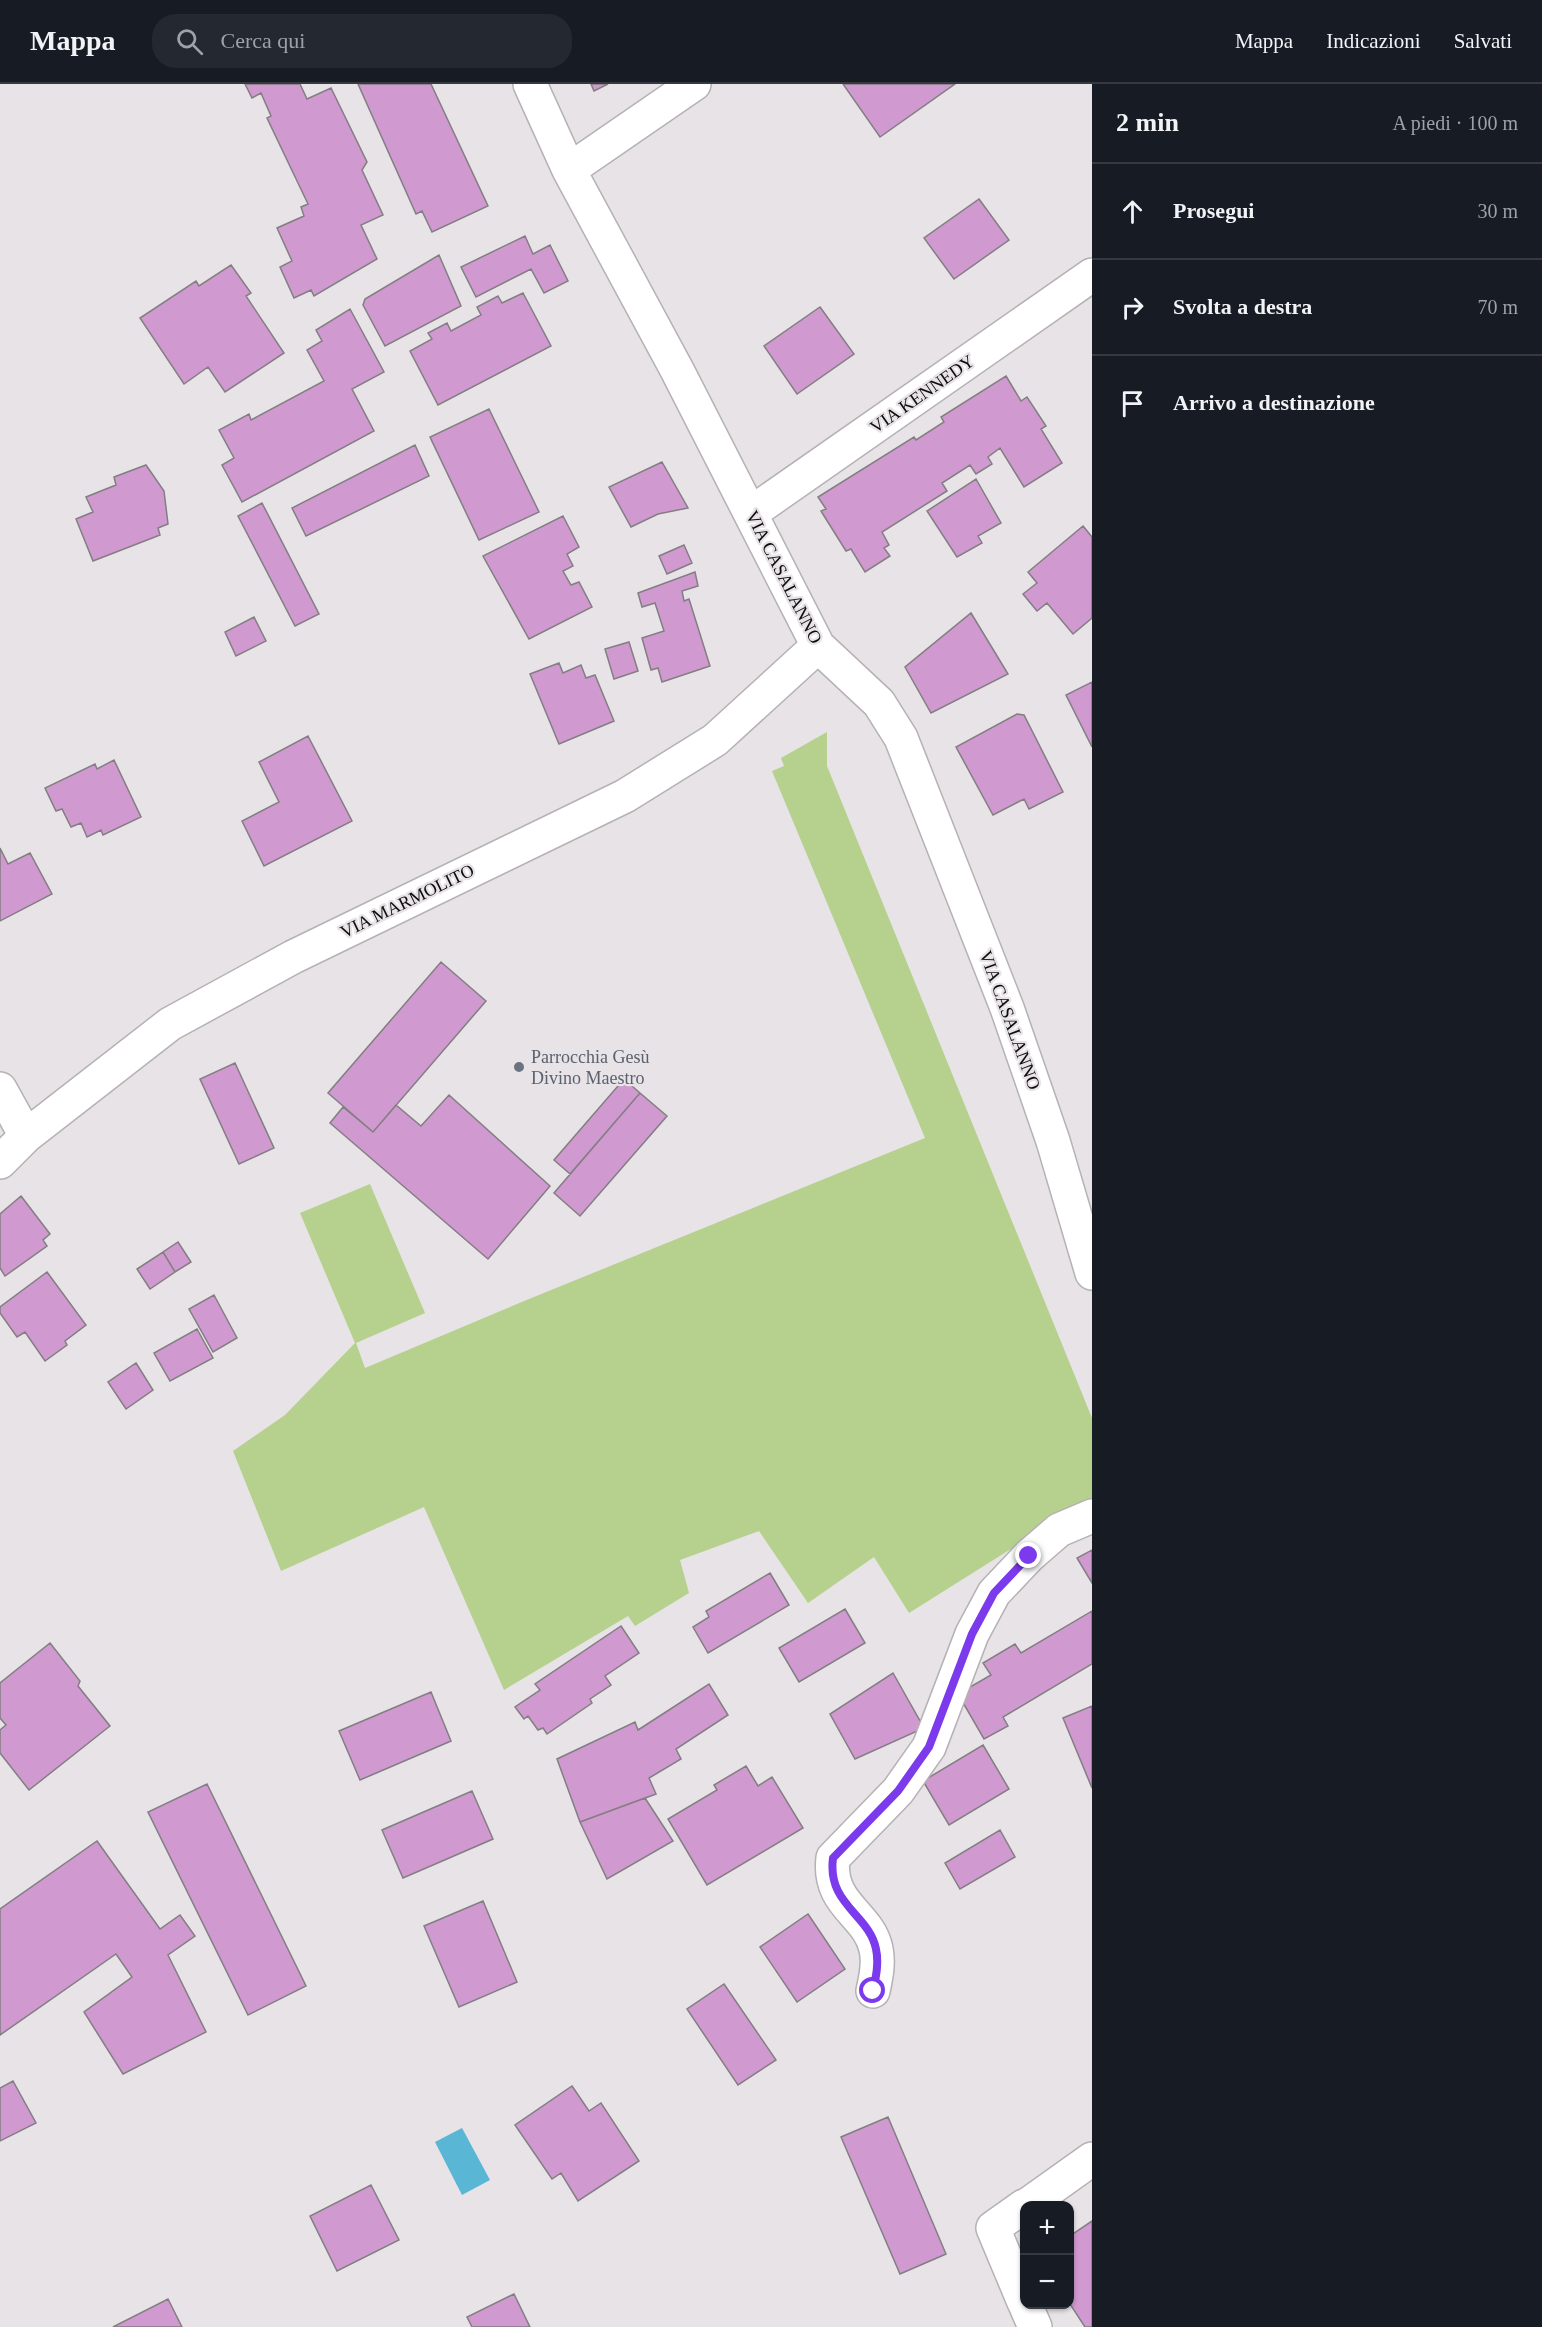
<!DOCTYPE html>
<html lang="it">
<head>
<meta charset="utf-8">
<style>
  :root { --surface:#171b24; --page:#242831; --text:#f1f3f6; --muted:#9ea1a6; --line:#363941 }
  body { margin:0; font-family:"Times New Roman",serif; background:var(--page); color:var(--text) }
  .controls { position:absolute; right:18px; bottom:18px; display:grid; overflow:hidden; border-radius:12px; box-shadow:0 2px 4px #0004 }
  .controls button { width:54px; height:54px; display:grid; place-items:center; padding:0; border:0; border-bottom:2px solid var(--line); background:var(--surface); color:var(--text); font:30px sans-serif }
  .stop { position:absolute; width:18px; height:18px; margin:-14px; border:4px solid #7c3aed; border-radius:50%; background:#fff }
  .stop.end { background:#7c3aed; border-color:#fff; box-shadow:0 2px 6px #0008 }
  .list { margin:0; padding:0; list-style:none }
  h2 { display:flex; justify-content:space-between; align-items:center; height:78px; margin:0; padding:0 24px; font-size:26px }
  h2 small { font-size:20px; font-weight:400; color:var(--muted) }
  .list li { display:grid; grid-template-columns:39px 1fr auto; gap:18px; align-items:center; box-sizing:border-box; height:96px; padding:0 24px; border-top:2px solid var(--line) }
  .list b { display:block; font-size:22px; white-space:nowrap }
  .list em { font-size:20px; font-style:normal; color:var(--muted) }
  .icon { flex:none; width:33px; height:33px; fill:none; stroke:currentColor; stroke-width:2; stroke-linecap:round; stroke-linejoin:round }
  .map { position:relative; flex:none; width:1092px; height:2243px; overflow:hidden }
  header { display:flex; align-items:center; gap:36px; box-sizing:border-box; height:84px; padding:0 30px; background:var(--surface); border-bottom:2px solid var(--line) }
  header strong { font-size:28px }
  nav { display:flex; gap:33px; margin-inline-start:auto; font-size:21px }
  .search { width:420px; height:54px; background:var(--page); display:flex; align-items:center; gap:15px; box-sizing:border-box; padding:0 21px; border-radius:24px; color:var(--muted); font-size:22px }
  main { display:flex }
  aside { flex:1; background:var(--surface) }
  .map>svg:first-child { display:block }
  .green { fill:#b5d18d }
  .water { fill:#59b6d4 }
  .building { fill:#d099d0; stroke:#827e82; stroke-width:1.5 }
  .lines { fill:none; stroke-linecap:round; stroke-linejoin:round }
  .minor-casing { stroke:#b5b1b5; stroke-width:36 }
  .minor { stroke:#fff; stroke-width:33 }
  .route { stroke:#7c3aed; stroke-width:8 }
  .worship-dot { fill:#6b7280; stroke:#e7e3e7; stroke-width:2 }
  .labels { text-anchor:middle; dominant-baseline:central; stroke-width:4.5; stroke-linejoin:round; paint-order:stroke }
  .street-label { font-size:18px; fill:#0e0d0e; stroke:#e7e3e7 }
  .worship-label { font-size:18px; fill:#5b616d; stroke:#e7e3e7; text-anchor:start }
</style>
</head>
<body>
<header>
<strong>Mappa</strong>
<div class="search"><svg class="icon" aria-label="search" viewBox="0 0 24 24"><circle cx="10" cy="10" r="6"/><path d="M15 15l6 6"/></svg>Cerca qui</div>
<nav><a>Mappa</a><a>Indicazioni</a><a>Salvati</a></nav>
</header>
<main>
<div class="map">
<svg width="1092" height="2243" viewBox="0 0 1092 2243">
  <rect width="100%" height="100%" fill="#e7e3e7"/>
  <!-- green -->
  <path class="green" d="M 827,648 L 827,682 L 1092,1334 L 1092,1414 L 909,1529 L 874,1473 L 808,1519 L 759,1447 L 680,1476 L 689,1509 L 635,1542 L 628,1532 L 504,1606 L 424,1423 L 281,1487 L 233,1367 L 285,1331 L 355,1259 L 300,1129 L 370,1100 L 425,1229 L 356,1259 L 365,1284 L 529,1215 L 925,1054 L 772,687 L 784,682 L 781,674 Z"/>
  <!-- water -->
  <path class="water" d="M 462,2044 L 490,2096 L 462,2111 L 435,2058 Z"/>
  <!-- building -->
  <path class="building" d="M 245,0 L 300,0 L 307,15 L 331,4 L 367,78 L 362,86 L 383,131 L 361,141 L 377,175 L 314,212 L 311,206 L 294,214 L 280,183 L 292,177 L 277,144 L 304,132 L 301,123 L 308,120 L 267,34 L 271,32 L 261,9 L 252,14 Z
    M 358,0 L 431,0 L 488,122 L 432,148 L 422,127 L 416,130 Z
    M 591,0 L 608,0 L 594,7 Z
    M 843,0 L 955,0 L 880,53 Z
    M 979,115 L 1009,156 L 954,195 L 924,154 Z
    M 525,152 L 533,170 L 550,161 L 568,197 L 544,209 L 531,185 L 476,213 L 461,183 Z
    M 439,171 L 461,222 L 385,262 L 363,221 L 365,215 Z
    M 231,181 L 251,209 L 246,212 L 284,269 L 225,308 L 208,283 L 184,300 L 140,234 L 196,197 L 199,202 Z
    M 523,209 L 551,262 L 438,321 L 410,267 L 432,255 L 428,249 L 447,239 L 451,247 L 481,231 L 477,223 L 498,212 L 502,219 Z
    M 820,223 L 854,270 L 797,310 L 764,262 Z
    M 350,225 L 384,288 L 352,305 L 374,347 L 242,418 L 222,381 L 234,374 L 219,346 L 249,330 L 251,336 L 324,297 L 307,266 L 322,257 L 316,246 Z
    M 1006,292 L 1021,317 L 1027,313 L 1046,342 L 1041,345 L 1062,379 L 1024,403 L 1000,364 L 988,373 L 992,380 L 976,390 L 970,381 L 942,399 L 947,407 L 882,448 L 889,461 L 884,464 L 890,472 L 865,488 L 851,465 L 846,467 L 821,427 L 826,425 L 818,413 L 914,353 L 916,356 L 944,338 L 941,333 Z
    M 489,325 L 539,428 L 479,456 L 430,353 Z
    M 415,361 L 429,392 L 306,452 L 292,424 Z
    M 662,378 L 688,424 L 658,430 L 631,443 L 609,403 Z
    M 146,381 L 164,407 L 168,440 L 158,444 L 160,451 L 93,477 L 76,435 L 93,428 L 86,413 L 116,401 L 114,393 Z
    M 976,395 L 1001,439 L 978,452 L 982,459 L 957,473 L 927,427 Z
    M 262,419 L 319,530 L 295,542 L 238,432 Z
    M 563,432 L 579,463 L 567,470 L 573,482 L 563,487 L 571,501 L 579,498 L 592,523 L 529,555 L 483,472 Z
    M 1083,442 L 1092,453 L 1092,534 L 1073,550 L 1047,519 L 1037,527 L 1023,510 L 1037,499 L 1028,488 Z
    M 684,461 L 692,479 L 667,490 L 659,472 Z
    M 695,488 L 698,502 L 682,507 L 684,517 L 689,515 L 710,582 L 662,598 L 658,584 L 651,586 L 642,554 L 664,547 L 655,519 L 642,523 L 638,509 Z
    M 971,529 L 1008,590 L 931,629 L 905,583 Z
    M 254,533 L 266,557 L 236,572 L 225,548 Z
    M 629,558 L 638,587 L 614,595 L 605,565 Z
    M 559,579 L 563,589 L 581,581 L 586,594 L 595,591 L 614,637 L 559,660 L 530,590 Z
    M 1092,598 L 1092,663 L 1066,611 Z
    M 1017,630 L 1024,631 L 1063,708 L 1029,725 L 1024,715 L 993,731 L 956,663 Z
    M 308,652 L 352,737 L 264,782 L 242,737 L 279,718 L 259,678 Z
    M 114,676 L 141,733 L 103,751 L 101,746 L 87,753 L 81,739 L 71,743 L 62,725 L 56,727 L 45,704 L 95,680 L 97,685 Z
    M 0,764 L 8,780 L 30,769 L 52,810 L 0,837 Z
    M 441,878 L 486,917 L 373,1048 L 328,1009 Z
    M 235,979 L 274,1064 L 239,1080 L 200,995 Z
    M 624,995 L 640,1009 L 570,1090 L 554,1076 Z
    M 640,1009 L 667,1032 L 580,1132 L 554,1109 Z
    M 449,1011 L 550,1102 L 488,1175 L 330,1039 L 343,1023 L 373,1048 L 396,1021 L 421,1042 Z
    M 21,1112 L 50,1150 L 43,1156 L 47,1162 L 5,1192 L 0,1184 L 0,1130 Z
    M 178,1158 L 191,1178 L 175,1188 L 163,1168 Z
    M 163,1168 L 175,1188 L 150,1205 L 137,1185 Z
    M 47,1188 L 86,1241 L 65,1257 L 67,1261 L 45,1277 L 25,1248 L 17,1253 L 0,1229 L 0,1223 Z
    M 214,1211 L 237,1254 L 213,1268 L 189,1225 Z
    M 197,1245 L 213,1274 L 170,1297 L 154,1269 Z
    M 136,1279 L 153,1306 L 126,1325 L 108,1298 Z
    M 1092,1466 L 1092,1499 L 1077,1474 Z
    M 770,1489 L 789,1521 L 708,1569 L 693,1543 L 709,1533 L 706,1527 Z
    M 845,1525 L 865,1559 L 799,1598 L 779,1564 Z
    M 1092,1527 L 1092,1580 L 1003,1633 L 1008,1642 L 984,1655 L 958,1610 L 991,1591 L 983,1579 L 1015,1560 L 1021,1569 Z
    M 621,1542 L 639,1569 L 605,1592 L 611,1601 L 590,1615 L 592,1619 L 547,1650 L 543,1644 L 538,1646 L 528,1632 L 524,1635 L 515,1623 L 540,1606 L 535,1600 Z
    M 50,1559 L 80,1597 L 78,1602 L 110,1642 L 29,1706 L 0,1669 L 0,1646 L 6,1641 L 0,1634 L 0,1599 Z
    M 893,1589 L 924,1644 L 855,1675 L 830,1630 Z
    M 709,1600 L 728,1631 L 676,1665 L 681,1675 L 649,1694 L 656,1710 L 580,1738 L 557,1675 L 635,1638 L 638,1646 Z
    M 431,1608 L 451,1657 L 360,1696 L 339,1647 Z
    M 1092,1622 L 1092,1704 L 1063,1634 Z
    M 983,1661 L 1009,1705 L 949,1741 L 923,1697 Z
    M 746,1682 L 758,1702 L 772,1693 L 803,1744 L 707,1801 L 668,1735 L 717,1706 L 714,1701 Z
    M 207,1700 L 306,1902 L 248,1931 L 148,1728 Z
    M 472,1707 L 493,1755 L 403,1794 L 382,1746 Z
    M 645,1714 L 673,1757 L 607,1795 L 580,1738 Z
    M 1000,1746 L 1015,1773 L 960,1805 L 945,1779 Z
    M 97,1757 L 160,1845 L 180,1831 L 195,1852 L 168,1871 L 206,1948 L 123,1990 L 84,1928 L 132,1893 L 116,1870 L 0,1951 L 0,1825 Z
    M 483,1817 L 517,1898 L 459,1923 L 424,1842 Z
    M 808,1830 L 845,1885 L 797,1918 L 760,1863 Z
    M 724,1900 L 776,1976 L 738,2001 L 687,1925 Z
    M 13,1997 L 36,2039 L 0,2057 L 0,2004 Z
    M 572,2002 L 589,2027 L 601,2019 L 639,2077 L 578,2117 L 561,2089 L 552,2095 L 515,2041 Z
    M 888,2033 L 946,2170 L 900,2190 L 841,2053 Z
    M 371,2101 L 399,2156 L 337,2187 L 310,2132 Z
    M 1092,2137 L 1092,2243 L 1085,2243 L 1070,2220 L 1070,2152 Z
    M 514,2210 L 530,2243 L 472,2243 L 467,2233 Z
    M 168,2215 L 182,2243 L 113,2243 Z"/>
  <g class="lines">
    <!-- minor casing -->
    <g class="minor-casing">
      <path id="minor" d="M 530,0 L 569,86 L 677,286 L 818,562 L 879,619 L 901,654 L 1007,924 L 1053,1057 L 1092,1189
        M 569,86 L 694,0
        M 751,429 L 1092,191
        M 0,1005 L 26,1052
        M 0,1078 L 26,1052 L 170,940 L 293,873 L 625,712 L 715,656 L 818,562
        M 873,1907 C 876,1893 879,1879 876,1865 C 869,1830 827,1821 833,1774 L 898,1707 L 929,1663 L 972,1550 L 994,1509 L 1029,1472 L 1059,1446 L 1092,1432
        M 1024,2122 L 993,2144 L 1024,2218
        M 1026,2122 L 1092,2075
        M 1025,2220 L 1035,2243"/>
    </g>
    <!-- minor -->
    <use href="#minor" class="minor"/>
  </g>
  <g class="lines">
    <!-- route -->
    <path class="route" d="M 873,1907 C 876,1893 879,1879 876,1865 C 869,1830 827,1821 833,1774 L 898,1707 L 929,1663 L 972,1550 L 994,1509 L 1029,1472"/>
  </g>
  <!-- markers -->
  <circle class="worship-dot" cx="519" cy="983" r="6"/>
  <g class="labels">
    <!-- street labels -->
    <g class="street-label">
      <text transform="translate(922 310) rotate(-35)">VIA KENNEDY</text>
      <text transform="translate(784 493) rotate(63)">VIA CASALANNO</text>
      <text transform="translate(407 817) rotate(-26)">VIA MARMOLITO</text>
      <text transform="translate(1010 936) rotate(70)">VIA CASALANNO</text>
    </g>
    <!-- worship labels -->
    <g class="worship-label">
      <text x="531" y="973">Parrocchia Gesù<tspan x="531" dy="21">Divino Maestro</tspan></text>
    </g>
  </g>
</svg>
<div class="controls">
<button>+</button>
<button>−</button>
</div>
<div class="stop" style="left:873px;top:1907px"></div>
<div class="stop end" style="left:1029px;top:1472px"></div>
</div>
<aside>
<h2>2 min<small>A piedi · 100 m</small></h2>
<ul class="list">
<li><svg class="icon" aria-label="ahead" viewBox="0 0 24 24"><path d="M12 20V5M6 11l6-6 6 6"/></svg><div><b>Prosegui</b></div><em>30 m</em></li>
<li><svg class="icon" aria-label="right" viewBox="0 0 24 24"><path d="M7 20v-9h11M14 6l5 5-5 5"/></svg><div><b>Svolta a destra</b></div><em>70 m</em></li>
<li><svg class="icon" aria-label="arrive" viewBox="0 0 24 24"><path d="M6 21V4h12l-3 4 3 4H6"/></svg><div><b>Arrivo a destinazione</b></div></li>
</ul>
</aside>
</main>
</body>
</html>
